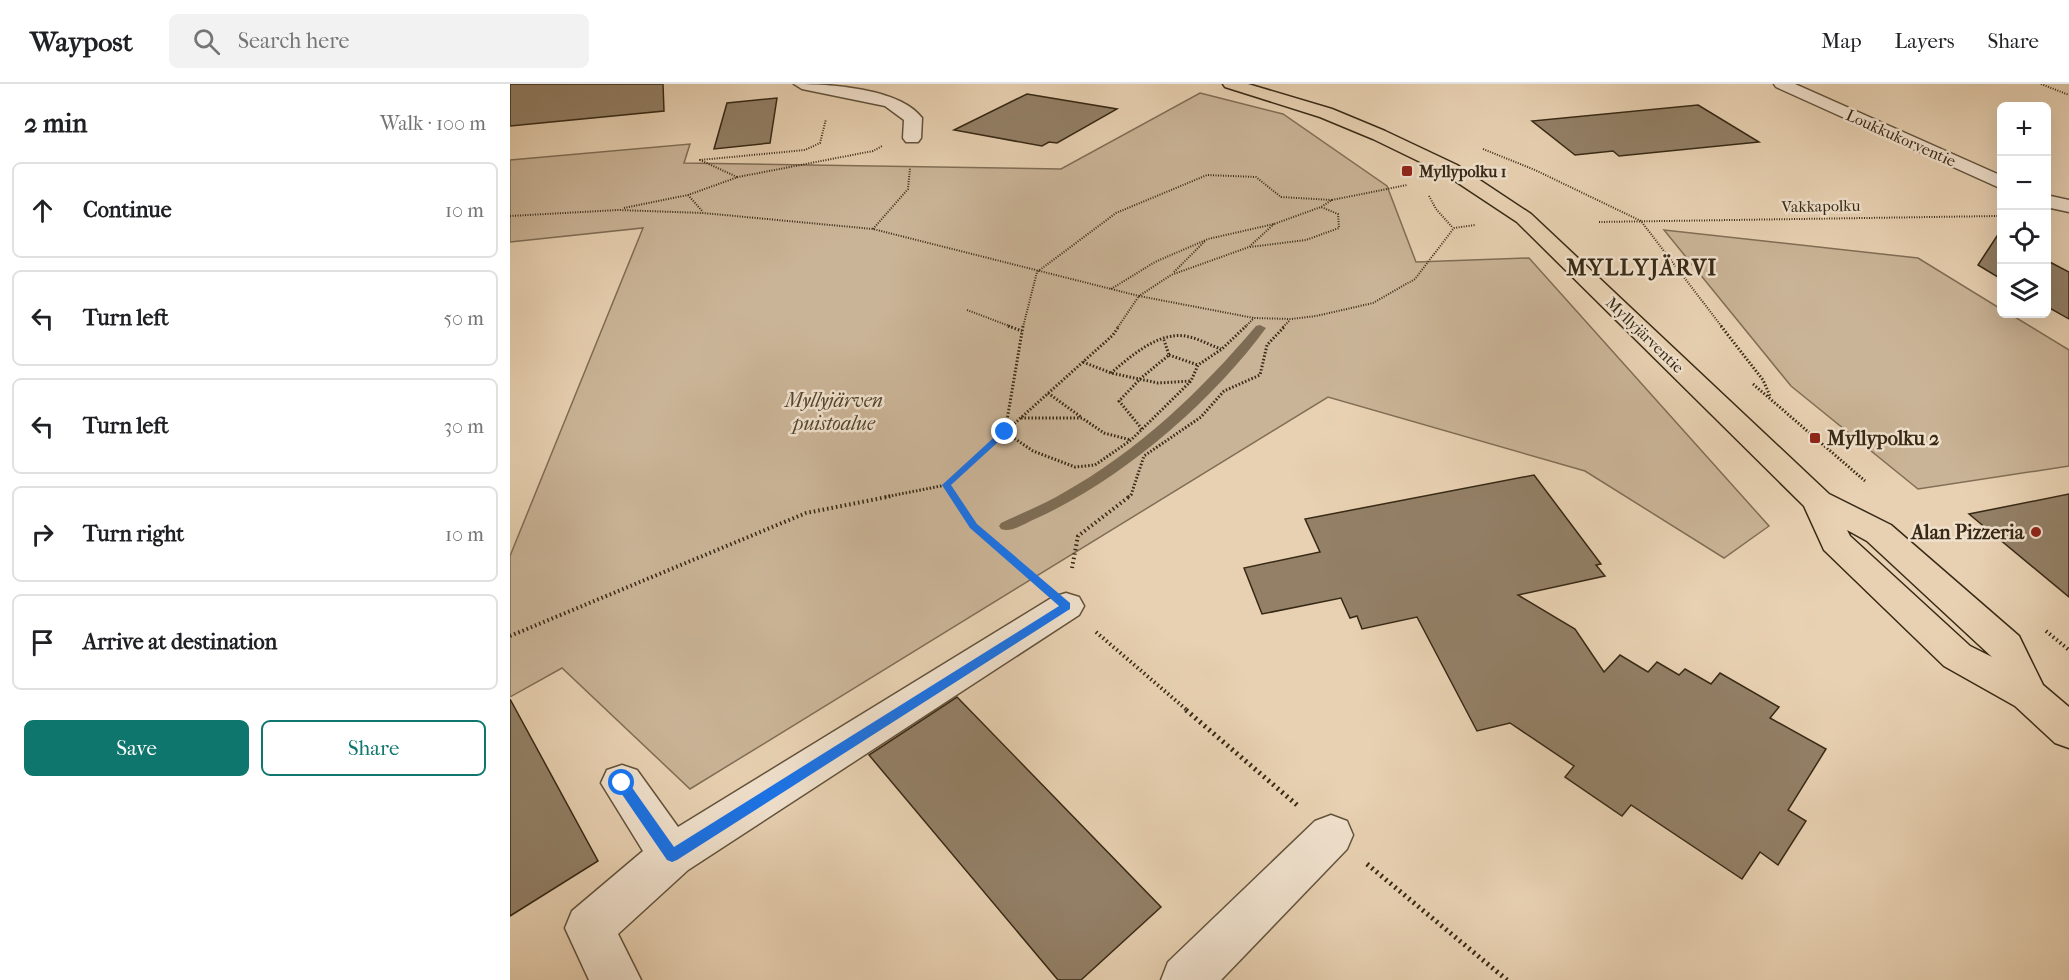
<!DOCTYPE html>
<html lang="en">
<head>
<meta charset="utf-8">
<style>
  :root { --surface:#fff; --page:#f2f2f2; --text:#202124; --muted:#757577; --line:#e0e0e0; --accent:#0f766e }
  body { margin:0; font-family:"IM FELL French Canon",serif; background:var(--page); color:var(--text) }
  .controls { position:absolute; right:18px; top:18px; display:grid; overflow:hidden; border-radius:9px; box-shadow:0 6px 24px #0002 }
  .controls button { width:54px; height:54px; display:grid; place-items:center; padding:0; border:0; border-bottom:2px solid var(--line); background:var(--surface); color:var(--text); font:30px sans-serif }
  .stop { position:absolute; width:18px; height:18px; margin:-14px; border:4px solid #1a73e8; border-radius:50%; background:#fff }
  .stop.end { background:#1a73e8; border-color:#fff; box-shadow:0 2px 6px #0008 }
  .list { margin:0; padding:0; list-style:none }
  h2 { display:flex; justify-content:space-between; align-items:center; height:78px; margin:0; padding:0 24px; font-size:26px }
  h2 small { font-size:20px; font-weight:400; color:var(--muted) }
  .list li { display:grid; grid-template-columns:39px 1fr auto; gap:18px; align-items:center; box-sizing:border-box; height:96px; margin:0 12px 12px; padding:0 12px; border:2px solid var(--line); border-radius:9px }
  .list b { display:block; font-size:22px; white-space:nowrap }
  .list em { font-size:20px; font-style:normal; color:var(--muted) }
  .actions { display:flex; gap:12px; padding:18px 24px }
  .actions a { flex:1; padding:14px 0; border:2px solid var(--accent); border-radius:9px; text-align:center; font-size:21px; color:var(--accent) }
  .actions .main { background:var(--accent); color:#fff }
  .icon { flex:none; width:33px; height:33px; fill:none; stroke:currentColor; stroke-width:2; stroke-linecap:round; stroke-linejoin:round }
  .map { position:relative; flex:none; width:1559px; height:896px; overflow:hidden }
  header { display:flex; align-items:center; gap:36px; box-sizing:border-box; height:84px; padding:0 30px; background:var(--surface); border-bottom:2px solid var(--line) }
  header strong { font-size:28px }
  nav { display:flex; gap:33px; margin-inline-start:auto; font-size:21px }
  .search { width:420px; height:54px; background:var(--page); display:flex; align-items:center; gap:15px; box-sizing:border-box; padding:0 21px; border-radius:9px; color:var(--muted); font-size:22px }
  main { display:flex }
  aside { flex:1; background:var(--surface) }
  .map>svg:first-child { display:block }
  .green { fill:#cab497; stroke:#806e56; stroke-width:1.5 }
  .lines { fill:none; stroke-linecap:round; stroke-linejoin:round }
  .stream { fill:#7d6c53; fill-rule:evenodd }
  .building { fill:#938067; stroke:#372915; stroke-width:1.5 }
  .minor-casing { stroke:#63533c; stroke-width:3 }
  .major-casing { stroke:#372915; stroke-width:3 }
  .path-far3 { stroke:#372915; stroke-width:2; stroke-dasharray:1 1.5; stroke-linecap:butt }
  .path-far2 { stroke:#372915; stroke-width:3; stroke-dasharray:1.5 2; stroke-linecap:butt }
  .path-far1 { stroke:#372915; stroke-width:4; stroke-dasharray:1.5 3; stroke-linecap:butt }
  .path { stroke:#372915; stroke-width:5; stroke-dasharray:2 4; stroke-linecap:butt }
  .minor { fill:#f0e1cd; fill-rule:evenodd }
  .major { fill:#e8d1b2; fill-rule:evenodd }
  .route { fill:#1a73e8 }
  .poi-dot { fill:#8f2418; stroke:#f0e1cd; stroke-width:2 }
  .labels { text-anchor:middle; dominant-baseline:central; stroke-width:5; stroke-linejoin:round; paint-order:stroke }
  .far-street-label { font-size:16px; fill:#372915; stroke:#f0e1cd }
  .far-poi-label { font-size:16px; font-weight:bold; fill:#372915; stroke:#f0e1cd; text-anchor:start }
  .park-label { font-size:20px; font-style:italic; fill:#54452f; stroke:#f0e1cd }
  .poi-label { font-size:20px; font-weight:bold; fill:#372915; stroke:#f0e1cd; text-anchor:start }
  .far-district-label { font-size:22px; font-weight:bold; letter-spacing:1.5px; fill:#372915; stroke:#f0e1cd }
</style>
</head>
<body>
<header>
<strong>Waypost</strong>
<div class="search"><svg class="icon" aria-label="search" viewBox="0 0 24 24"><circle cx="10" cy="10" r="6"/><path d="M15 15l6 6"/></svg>Search here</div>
<nav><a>Map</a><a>Layers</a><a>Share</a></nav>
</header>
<main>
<aside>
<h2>2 min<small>Walk · 100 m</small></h2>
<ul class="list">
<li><svg class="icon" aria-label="ahead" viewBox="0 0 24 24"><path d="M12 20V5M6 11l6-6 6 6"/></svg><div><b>Continue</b></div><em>10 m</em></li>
<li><svg class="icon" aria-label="left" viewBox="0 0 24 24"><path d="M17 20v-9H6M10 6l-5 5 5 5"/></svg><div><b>Turn left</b></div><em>50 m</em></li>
<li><svg class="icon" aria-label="left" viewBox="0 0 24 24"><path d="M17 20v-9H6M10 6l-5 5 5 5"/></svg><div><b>Turn left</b></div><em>30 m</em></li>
<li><svg class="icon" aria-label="right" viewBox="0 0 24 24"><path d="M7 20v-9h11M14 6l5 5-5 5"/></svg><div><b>Turn right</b></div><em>10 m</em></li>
<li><svg class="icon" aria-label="arrive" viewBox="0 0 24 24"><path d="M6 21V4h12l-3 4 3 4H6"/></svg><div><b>Arrive at destination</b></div></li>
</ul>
<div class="actions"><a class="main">Save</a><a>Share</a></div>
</aside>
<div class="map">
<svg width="1559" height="896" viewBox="0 0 1559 896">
  <rect width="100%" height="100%" fill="#e8d1b2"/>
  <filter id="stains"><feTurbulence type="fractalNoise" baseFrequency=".00333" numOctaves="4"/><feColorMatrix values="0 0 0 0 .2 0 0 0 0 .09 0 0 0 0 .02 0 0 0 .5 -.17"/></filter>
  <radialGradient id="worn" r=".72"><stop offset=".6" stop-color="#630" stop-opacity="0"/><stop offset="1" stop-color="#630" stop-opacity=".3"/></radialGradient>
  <!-- green -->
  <path class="green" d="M 690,9 L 773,30 L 877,102 L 906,178 L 1019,174 L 1259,442 L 1214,474 L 1075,387 L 818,313 L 180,705 L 52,584 L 0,613 L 0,472 L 133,144 L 0,158 L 0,76 L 180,60 L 174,79 L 551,85 Z
    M 1154,146 L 1408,174 L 1491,225 L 1492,230 L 1500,230 L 1559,266 L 1559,382 L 1408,405 L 1281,302 Z"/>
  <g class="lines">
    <!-- stream -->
    <path class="stream" d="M 750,241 L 756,244 C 700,320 610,397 525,435 C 515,439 502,449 491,445 L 489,442 L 491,439 C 512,429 533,421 553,409 C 627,368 692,306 746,242 Z"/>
  </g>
  <!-- building -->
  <path class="building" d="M 0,0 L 153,0 L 154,27 L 0,42 Z
    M 517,10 L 607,25 L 547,59 L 539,58 L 532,62 L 444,46 Z
    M 267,14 L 260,59 L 204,65 L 217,19 Z
    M 1188,21 L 1249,58 L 1109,72 L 1103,67 L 1065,71 L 1022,37 Z
    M 1489,149 L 1491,151 L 1491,195 L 1468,181 Z
    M 1536,176 L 1559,188 L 1559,235 L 1536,222 Z
    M 1024,391 L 1091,480 L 1086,481 L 1095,492 L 1008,511 L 1065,545 L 1094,588 L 1110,571 L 1138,588 L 1147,578 L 1169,591 L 1175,585 L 1201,600 L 1210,589 L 1269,623 L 1260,634 L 1316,665 L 1278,726 L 1296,737 L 1268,781 L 1250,768 L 1232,795 L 1121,721 L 1112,732 L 1055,693 L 1064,682 L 1000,639 L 967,647 L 907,533 L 852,545 L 847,532 L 840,534 L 831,514 L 752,530 L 734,484 L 810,468 L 795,435 Z
    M 1559,410 L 1559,513 L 1459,430 Z
    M 447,613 L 651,823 L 571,896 L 548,896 L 359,671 Z
    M 0,615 L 88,777 L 0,832 Z"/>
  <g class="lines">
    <!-- minor casing -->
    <g class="minor-casing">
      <path id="minor" d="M 284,0 C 318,0 390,4 412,34 L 411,54 L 408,58 L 396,58 L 393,54 L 394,36 L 375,22 L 292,5 Z
        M 1264,0 L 1285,0 L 1492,92 L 1492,105 L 1266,3 Z
        M 1536,111 L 1559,116 L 1559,128 L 1536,123 Z
        M 556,509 L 569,513 L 574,522 L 569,531 L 178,786 L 108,850 L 131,896 L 79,896 L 55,844 L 62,827 L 133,767 L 91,699 L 97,686 L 112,681 L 127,686 L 168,743 L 543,513 Z
        M 821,731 L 837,737 L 843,751 L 837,765 L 711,896 L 651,896 L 658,878 L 805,737 Z"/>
    </g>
    <!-- major casing -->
    <g class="major-casing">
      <path id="major" d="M 713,0 L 738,0 L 822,25 L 875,47 L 947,81 L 1021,130 L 1319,410 L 1381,441 L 1509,552 L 1533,601 L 1559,623 L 1559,664 L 1545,659 L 1505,622 L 1434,582 L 1314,466 L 1294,422 L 1007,138 L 933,89 L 863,55 L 810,33 L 715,3 ZM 1337,446 L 1357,457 L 1482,573 L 1460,562 L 1340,452 Z"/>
    </g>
    <!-- path-far3 -->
    <path class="path-far3" d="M 1531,0 L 1559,11
      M 973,65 L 1025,86 L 1131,137 L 1212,243
      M 227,93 L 190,76 L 295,66 L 310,59 L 316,35
      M 178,111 L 193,128
      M 919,112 L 926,125 L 943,144
      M 114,124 L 178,111 L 228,93 L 363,67 L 372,62
      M 0,132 L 108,126 L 193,129 L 363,145 L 629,212 L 661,191 L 739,163 L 764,140
      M 1089,138 L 1488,132
      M 363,145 L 398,105 L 400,84
      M 740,163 L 796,156 L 829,144 L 828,130 L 811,123
      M 664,188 L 695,157
      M 601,205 L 645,178 L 698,155 L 764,140 L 811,123 L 822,116 L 897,101
      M 457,226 L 502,243
      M 513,243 L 527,188 L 606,129 L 697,91 L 746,93 L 771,113 L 822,116
      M 608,243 L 629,212 L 744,234 L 781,235 L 806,232 L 863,219 L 905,195 L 944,144 L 965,141
      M 735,243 L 744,234
      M 773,243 L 780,236"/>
    <!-- path-far2 -->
    <path class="path-far2" d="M 498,242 L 512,247
      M 513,242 L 495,348 L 523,367 L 565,383 L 585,381 L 621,356 L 681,297 L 688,281 L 712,265 L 736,242
      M 1211,242 L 1253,296 L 1260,312
      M 659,271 L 688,281
      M 573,278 L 601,289 L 648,299 L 681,297
      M 601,289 C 621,272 648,248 675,252 C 688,254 699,261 711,265
      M 1243,300 L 1355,397
      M 538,309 L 571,333
      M 511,334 L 572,334 L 594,349 L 621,356
      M 632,345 L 609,317 L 631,294 L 659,271 L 654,256
      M 436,401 L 444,413
      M 375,413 L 436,401 L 603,251 L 609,242
      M 618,413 L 621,411 L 634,372 L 691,333 L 714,307 L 750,291 L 757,261 L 775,242"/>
    <!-- path-far1 -->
    <path class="path-far1" d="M 443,412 L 464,442 L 525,496
      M 562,484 L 568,452 L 620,412
      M 1536,547 L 1559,566
      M 586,548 L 678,627
      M 0,552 L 296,429 L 382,412"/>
    <!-- path -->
    <path class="path" d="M 676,626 L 787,721
      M 857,780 L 997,896"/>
    <!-- minor -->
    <use href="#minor" class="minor"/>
    <!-- major -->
    <use href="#major" class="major"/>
  </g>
  <!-- route -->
  <path class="route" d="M 492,346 L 499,348 L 441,401 L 467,440 L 560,519 L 560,525 L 167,776 L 162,778 L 157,776 L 107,703 L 106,699 L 107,695 L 116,695 L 164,763 L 549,522 L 460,444 L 432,401 Z"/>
  <!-- markers -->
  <g class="poi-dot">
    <rect x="891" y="81" width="12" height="12" rx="3"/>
    <rect x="1299" y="348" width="12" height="12" rx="3"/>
    <circle cx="1526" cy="448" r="6"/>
  </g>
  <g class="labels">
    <!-- far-street labels -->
    <g class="far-street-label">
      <text transform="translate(1391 54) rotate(24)">Loukkukorventie</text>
      <text transform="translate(1311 122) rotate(-1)">Vakkapolku</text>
      <text transform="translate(1135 251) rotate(44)">Myllyjärventie</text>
    </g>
    <!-- far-poi labels -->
    <g class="far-poi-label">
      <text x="909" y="87">Myllypolku 1</text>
    </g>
    <!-- park labels -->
    <g class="park-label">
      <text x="324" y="316">Myllyjärven<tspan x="324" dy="23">puistoalue</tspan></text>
    </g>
    <!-- poi labels -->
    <g class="poi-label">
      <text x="1317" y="354">Myllypolku 2</text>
      <text x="1514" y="448" text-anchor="end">Alan Pizzeria</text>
    </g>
    <!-- far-district labels -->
    <g class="far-district-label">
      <text x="1132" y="184">MYLLYJÄRVI</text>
    </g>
  </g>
  <rect width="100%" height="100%" filter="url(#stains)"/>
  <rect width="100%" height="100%" fill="url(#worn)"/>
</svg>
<div class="controls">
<button>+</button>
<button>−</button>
<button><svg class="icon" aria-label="locate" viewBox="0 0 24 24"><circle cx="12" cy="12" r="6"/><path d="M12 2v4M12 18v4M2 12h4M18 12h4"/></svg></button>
<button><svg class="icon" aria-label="layers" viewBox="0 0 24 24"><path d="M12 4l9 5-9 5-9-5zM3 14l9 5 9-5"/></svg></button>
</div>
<div class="stop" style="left:112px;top:699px"></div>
<div class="stop end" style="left:495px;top:348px"></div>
</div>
</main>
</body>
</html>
